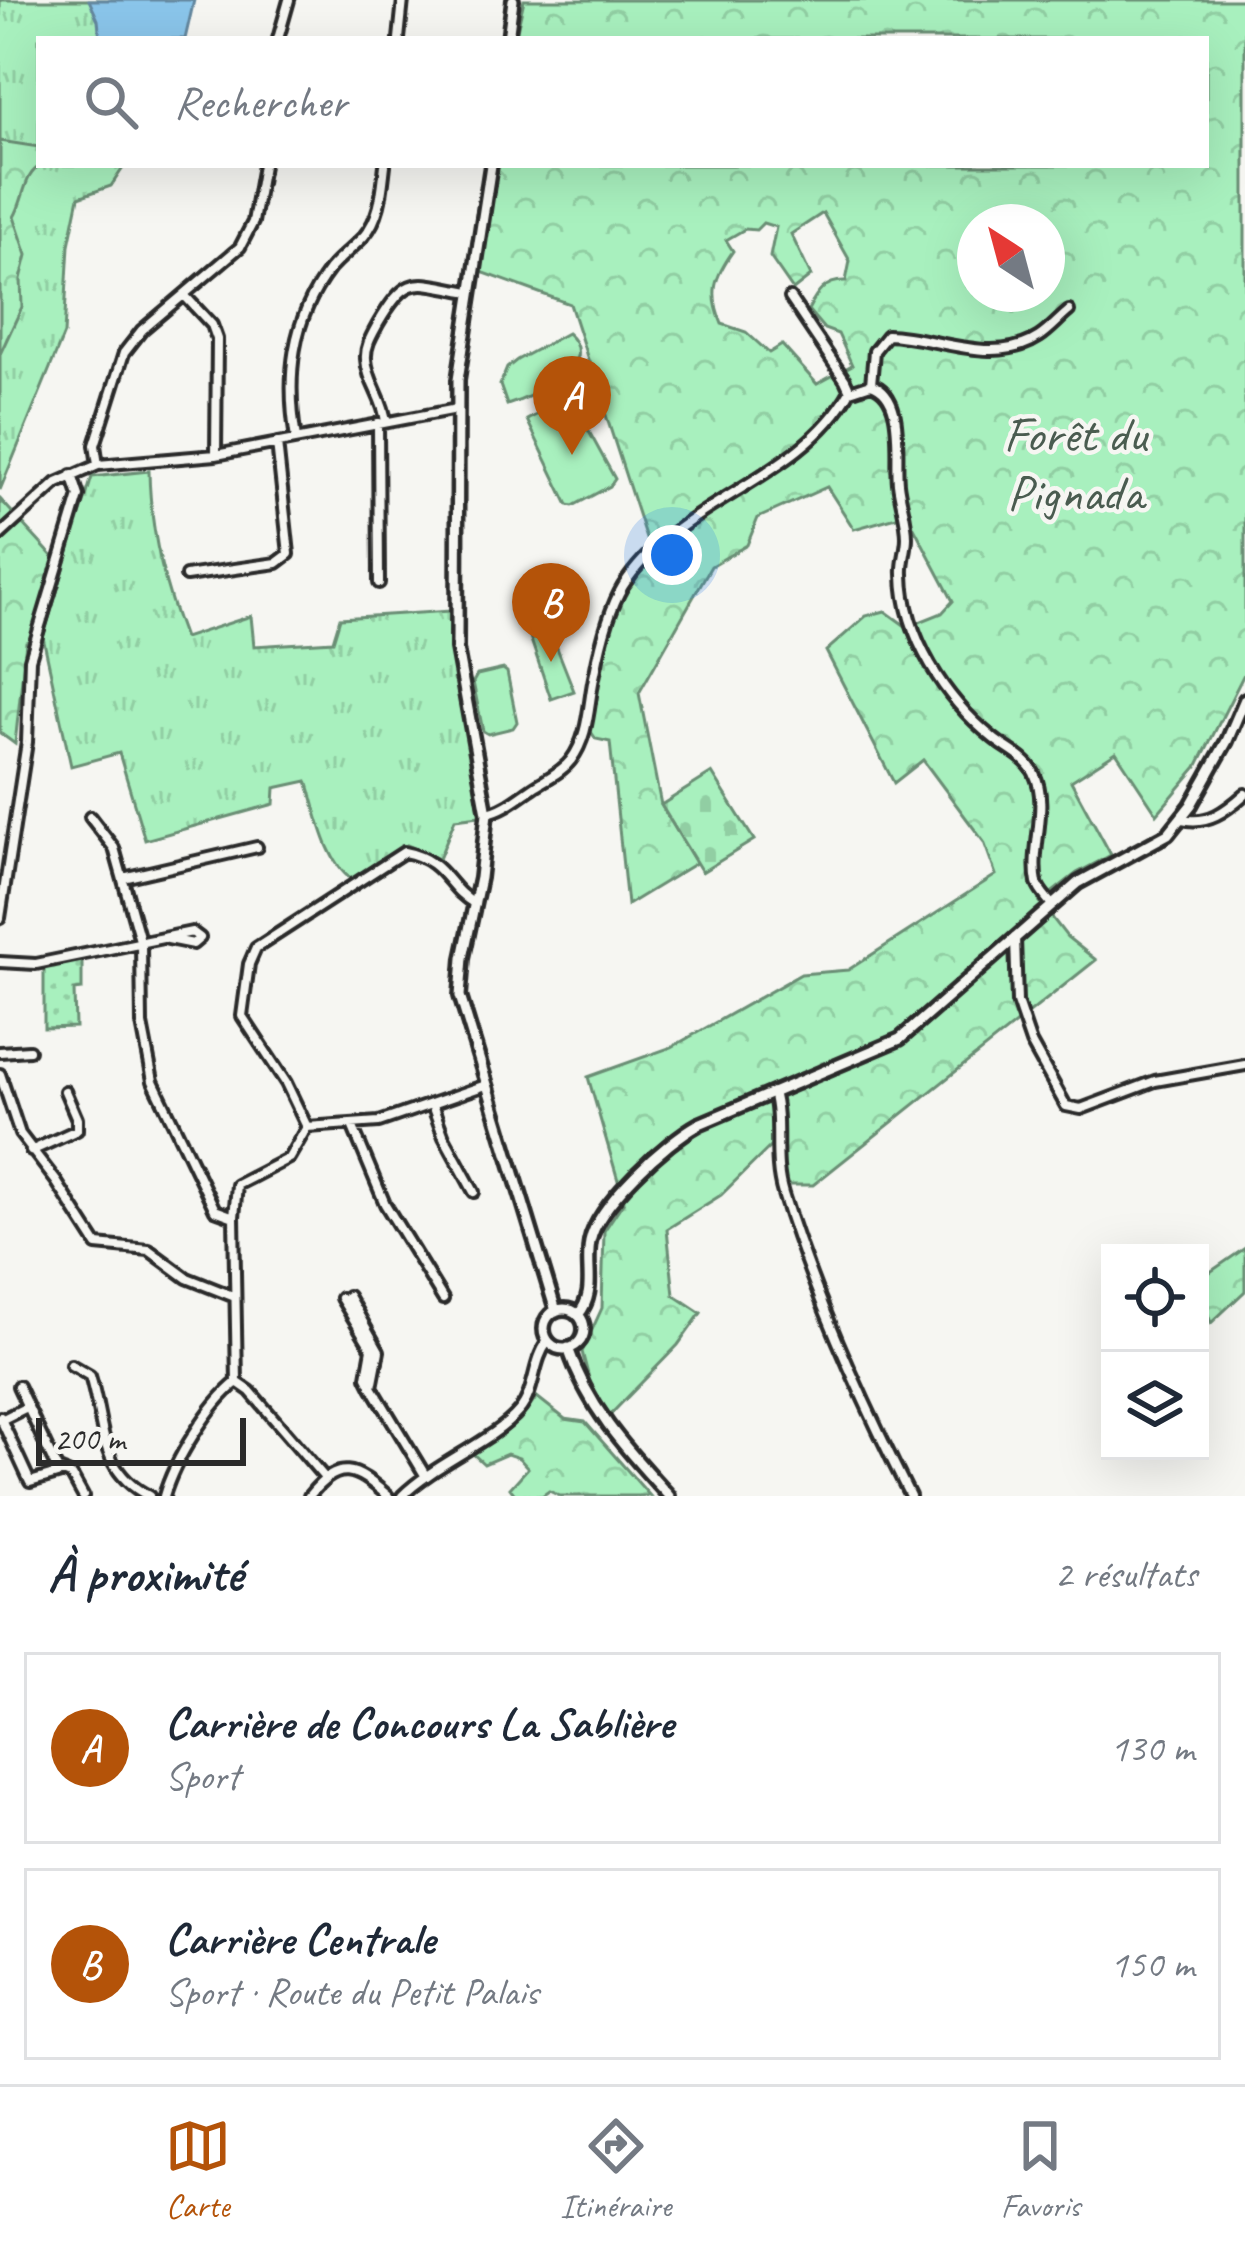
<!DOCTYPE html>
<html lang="fr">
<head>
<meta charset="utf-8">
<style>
  :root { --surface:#fff; --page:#f2f2f3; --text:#1f2937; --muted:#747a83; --line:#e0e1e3; --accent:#b45309 }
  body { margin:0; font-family:Caveat,sans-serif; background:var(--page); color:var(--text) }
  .controls { position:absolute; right:36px; bottom:36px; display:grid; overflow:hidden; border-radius:0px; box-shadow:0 12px 48px #0002 }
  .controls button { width:108px; height:108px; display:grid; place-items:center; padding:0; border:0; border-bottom:3px solid var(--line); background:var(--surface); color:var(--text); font:60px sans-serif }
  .compass { position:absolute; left:957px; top:204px; width:108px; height:108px; border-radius:50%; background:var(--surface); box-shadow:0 12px 48px #0002; rotate:324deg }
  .scale { position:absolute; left:36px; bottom:30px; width:210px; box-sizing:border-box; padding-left:12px; border:6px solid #2b2b2b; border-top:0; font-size:33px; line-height:42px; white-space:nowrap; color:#2b2b2b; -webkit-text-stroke:9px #f6f6f2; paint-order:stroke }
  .you { position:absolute; left:672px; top:555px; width:42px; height:42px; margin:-30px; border:9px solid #fff; border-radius:50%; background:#1a73e8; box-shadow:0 0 0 18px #1a73e833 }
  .badge { display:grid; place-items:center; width:78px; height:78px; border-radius:50%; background:var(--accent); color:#fff; font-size:39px; font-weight:700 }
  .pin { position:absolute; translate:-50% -99px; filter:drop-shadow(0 3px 6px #0008) }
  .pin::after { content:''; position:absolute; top:63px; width:42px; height:36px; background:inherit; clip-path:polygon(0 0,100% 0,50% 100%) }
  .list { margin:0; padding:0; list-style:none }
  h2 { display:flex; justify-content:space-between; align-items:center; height:156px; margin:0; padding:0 48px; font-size:51px }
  h2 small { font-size:39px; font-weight:400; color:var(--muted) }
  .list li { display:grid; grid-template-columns:78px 1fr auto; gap:36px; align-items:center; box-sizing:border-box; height:192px; margin:0 24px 24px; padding:0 24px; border:3px solid var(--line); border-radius:0px }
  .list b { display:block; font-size:45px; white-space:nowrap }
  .list p { margin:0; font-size:39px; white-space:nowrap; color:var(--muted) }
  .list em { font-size:39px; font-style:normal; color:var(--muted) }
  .icon { flex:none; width:66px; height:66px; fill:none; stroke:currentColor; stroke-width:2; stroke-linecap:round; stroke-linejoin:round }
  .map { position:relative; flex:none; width:1245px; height:1496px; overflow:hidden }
  .search { position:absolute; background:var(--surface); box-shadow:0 12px 48px #0002; left:36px; right:36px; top:36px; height:132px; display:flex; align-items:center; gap:30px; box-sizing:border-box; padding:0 42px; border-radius:0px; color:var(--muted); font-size:45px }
  .sheet { height:588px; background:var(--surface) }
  nav { display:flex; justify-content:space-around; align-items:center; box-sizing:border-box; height:168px; border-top:3px solid var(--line); background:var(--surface); font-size:33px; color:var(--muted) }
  nav a { display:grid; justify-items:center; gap:6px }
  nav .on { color:var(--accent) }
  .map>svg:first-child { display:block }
  .grass { fill:url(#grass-tufts); stroke:#6a8e74; stroke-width:3 }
  .forest { fill:url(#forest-crowns); stroke:#6a8e74; stroke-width:3; fill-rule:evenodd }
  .cemetery { fill:url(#cemetery-stones); stroke:#6a8e74; stroke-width:3 }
  .park { fill:url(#park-dots); stroke:#6a8e74; stroke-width:3 }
  .pitch { fill:#a8f0be; stroke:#6a8e74; stroke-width:3 }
  .water { fill:#8ac5ea; stroke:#64879e; stroke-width:3 }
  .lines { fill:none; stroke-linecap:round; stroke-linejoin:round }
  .minor-casing { stroke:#2b2b2b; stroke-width:16 }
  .tertiary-casing { stroke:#2b2b2b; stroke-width:18 }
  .secondary-casing { stroke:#2b2b2b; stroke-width:18 }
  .minor { stroke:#f6f6f2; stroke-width:8 }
  .tertiary { stroke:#f6f6f2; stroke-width:9 }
  .secondary { stroke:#f6f6f2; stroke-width:9 }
  .labels { text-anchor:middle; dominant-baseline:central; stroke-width:9; stroke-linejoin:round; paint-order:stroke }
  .park-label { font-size:51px; fill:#4a5c50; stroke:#f6f6f2 }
</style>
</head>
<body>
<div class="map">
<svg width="1245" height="1496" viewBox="0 0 1245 1496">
  <defs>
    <pattern id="grass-tufts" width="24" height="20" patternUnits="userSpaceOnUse" patternTransform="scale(3)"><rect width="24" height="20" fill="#a8f0be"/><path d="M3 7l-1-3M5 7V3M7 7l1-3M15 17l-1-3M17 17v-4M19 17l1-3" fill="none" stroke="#91cea3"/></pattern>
    <pattern id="forest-crowns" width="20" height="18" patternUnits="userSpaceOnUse" patternTransform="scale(3)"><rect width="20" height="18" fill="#a8f0be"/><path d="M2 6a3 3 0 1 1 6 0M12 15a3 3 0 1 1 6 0" fill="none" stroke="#91cea3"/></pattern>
    <pattern id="cemetery-stones" width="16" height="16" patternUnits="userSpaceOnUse" patternTransform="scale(3)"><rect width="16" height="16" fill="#a8f0be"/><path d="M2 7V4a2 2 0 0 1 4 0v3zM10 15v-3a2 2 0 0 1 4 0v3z" fill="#91cea3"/></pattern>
    <pattern id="park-dots" width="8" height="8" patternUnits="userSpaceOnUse" patternTransform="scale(3)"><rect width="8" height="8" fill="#a8f0be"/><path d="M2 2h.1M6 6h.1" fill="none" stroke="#91cea3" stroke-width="1.8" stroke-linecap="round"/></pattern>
  </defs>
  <rect width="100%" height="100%" fill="#f6f6f2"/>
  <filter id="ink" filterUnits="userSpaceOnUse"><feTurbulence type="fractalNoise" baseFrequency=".00833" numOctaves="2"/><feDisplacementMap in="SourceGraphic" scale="24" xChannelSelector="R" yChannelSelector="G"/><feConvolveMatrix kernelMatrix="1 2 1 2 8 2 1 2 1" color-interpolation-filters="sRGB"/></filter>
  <g filter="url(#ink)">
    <!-- grass -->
    <path class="grass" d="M 0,0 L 191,0 L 180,39 L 39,39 L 39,165 L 125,165 L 111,186 L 79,197 L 69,245 L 64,334 L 0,490 Z
      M 149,471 C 150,530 163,583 184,638 L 251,616 L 254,646 L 333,641 L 340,618 L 450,611 L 451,648 L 480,816 L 455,819 L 439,859 L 407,845 L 352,880 C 325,861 317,811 307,781 L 275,788 L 274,804 L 145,840 L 119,753 L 71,766 L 43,637 L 92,477 Z"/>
    <!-- forest -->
    <path class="forest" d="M 524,0 L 1245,0 L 1245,672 L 1197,767 L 1157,814 L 1116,752 L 1071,781 L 1111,855 L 1077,873 L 1040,902 L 1067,937 L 1096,960 L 813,1185 L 783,1185 L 776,1141 L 721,1195 L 667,1229 L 674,1295 L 701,1313 L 678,1345 L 610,1415 L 591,1386 L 582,1352 L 602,1308 L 604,1231 L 624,1201 L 588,1077 L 672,1047 L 801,974 L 848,970 L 996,875 L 984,842 L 923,760 L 894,783 L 826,651 L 866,616 L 885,611 L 907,627 L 942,613 L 953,601 L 907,514 L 854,529 L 827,487 L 758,518 L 747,545 L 711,566 L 639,693 L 661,805 L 696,863 L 627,905 L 610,742 L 596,739 L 582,719 L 618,584 L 649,548 L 570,304 L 476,270 L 490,165 L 1206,165 L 1206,39 L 515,39 ZM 823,213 L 850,261 L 846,281 C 825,280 817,293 808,310 L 824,329 L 838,334 L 852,365 L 817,384 L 782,345 L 769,353 L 746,332 L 722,324 C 709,293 714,278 733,251 L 726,240 L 745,229 L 756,230 L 763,223 L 776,227 L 770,257 L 793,290 L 811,276 L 791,234 ZM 975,222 L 1047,222 L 1047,294 L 975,294 Z
      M 0,141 L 39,147 L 39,165 L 43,165 C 23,172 25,199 14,217 L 27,255 L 21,279 L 22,307 L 0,354 Z
      M 0,499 L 64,569 L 43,637 L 26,642 L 15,744 L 0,733 Z
      M 1245,1248 L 1245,1291 L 1211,1323 L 1200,1292 L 1200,1279 Z
      M 537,1397 L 565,1419 L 585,1422 L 650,1496 L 560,1496 L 549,1491 L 542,1496 L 516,1496 L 510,1488 L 528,1468 L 519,1458 L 507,1454 L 484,1464 L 471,1452 L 520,1420 Z"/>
    <!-- cemetery -->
    <path class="cemetery" d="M 712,773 L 754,840 L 702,872 L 661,805 Z"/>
    <!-- park -->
    <path class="park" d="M 82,960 L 82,989 L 74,990 L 75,1027 L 44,1028 L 44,968 Z"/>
    <!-- pitch -->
    <path class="pitch" d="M 567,333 C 604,365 533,397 507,405 L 500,385 L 507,368 L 517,360 Z
      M 570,397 L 615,479 L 610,486 L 573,506 L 568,505 L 527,420 Z
      M 548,625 L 574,691 L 551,699 L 529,634 Z
      M 503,669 L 507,672 L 517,722 L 513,728 L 488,734 L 483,731 L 473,682 L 477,675 Z"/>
    <!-- water -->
    <path class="water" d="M 89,0 L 194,0 L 185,39 L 100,39 L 98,20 Z"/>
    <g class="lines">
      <!-- minor casing -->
      <g class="minor-casing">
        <path id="minor" d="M 278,39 L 289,0
          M 399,39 L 403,0
          M 185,296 L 212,325 L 217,339 L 216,455
          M 871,384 C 906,395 895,454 898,483 C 900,501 907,519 907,537 C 907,549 902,562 903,574 C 904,637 945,699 993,738 C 1006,749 1026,757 1034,773 C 1050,806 1030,848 1037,883 C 1039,891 1047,898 1052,905
          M 850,391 L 871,384 L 874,351 L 887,335 C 935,336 993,367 1039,337 C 1050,330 1059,319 1069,311
          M 386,422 C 384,399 367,381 366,359 C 365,346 372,335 378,324 C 409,271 416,283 470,292
          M 378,423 L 379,583
          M 296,439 C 286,378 291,320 330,269 C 340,257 353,248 364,236 C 381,216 382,190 385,165
          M 98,465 L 95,445 L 124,353 L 142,330 L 240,247 L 253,222 L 263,165
          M 0,535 L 57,483 L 98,465 L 216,455 L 457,409
          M 186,576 L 277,563 L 289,554 L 277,443
          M 487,813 C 504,810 519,797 534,787 C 546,779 562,772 571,760 C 590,735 588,702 595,673 C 600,647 609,609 623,586 C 676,501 800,481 850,391 L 845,380 L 790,298
          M 90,817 L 114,848 L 141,944 L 142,1024 L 153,1081 L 215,1210 L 234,1217
          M 1182,819 C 1208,825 1226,811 1245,794
          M 123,878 L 257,847
          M 0,918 L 27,742 L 30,659 L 79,496 L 72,475
          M 1015,938 L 1017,1002 L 1031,1043 L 1066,1106 L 1081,1109 L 1155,1081 L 1245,1065
          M 0,962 L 36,964 L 192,932 L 200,938 L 193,944 L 168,939
          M 0,1052 L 29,1050
          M 0,1074 L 20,1134 L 56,1181 L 97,1245 L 149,1250 L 187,1278 L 235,1297
          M 773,1092 C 782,1123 772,1158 783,1194 C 815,1298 861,1399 910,1496
          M 432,1105 L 444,1137 L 474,1192
          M 352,1125 L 385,1204 L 443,1299
          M 307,1127 L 286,1083 L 242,1016 L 249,964 L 256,948 L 404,852 C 446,860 446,888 475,904
          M 31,1151 L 77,1130 L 77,1119 L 65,1091
          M 348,1296 L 379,1351 L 372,1387 L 425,1475
          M 341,1298 L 372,1349 L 367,1377 L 372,1387
          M 71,1365 L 90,1376 C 105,1424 98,1471 149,1496
          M 237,1382 L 250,1391 L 324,1477
          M 18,1386 L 57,1469 L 72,1476 L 83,1496
          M 0,1417 L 30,1482 L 64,1472
          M 1,1420 L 27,1407
          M 164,1496 C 174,1461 209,1404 237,1382 L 234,1217 L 237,1185 L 289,1158 L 307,1127 L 379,1122 L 486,1085
          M 309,1496 C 339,1459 355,1467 388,1496
          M 402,1496 C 434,1464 494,1441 519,1411 C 536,1391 532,1362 548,1341"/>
      </g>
      <!-- tertiary casing -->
      <g class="tertiary-casing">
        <path id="tertiary" d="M 578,1315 C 597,1292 585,1270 590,1242 C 597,1205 666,1142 699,1124 L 900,1039 L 1078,883 L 1168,834 L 1191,805 L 1227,741 L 1245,699"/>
      </g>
      <!-- secondary casing -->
      <g class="secondary-casing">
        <path id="secondary" d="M 508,39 L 513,0
          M 491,165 L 458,380 L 457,649 L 487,813 L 480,878 L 463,958 L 460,996 L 556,1311
          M544 1329a20 20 0 1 1 40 0a20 20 0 1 1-40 0Z
          M 568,1348 C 588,1409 627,1450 669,1496"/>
      </g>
      <!-- minor -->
      <use href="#minor" class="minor"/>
      <!-- tertiary -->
      <use href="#tertiary" class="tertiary"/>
      <!-- secondary -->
      <use href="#secondary" class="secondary"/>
    </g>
  </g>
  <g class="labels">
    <!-- park labels -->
    <g class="park-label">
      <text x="1075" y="434">Forêt du<tspan x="1075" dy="59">Pignada</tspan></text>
    </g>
  </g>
</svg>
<div class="controls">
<button><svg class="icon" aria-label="locate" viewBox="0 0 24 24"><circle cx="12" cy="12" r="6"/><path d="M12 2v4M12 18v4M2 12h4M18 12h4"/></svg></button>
<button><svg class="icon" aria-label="layers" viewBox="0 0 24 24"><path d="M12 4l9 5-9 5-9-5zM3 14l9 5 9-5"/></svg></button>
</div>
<svg class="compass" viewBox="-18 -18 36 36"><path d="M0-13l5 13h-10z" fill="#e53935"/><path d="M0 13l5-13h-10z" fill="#747a83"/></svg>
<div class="scale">200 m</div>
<div class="you"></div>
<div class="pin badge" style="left:572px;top:455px">A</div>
<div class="pin badge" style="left:551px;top:662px">B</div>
<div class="search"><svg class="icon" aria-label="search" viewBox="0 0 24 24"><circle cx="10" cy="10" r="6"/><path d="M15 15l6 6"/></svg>Rechercher</div>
</div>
<section class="sheet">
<h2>À proximité<small>2 résultats</small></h2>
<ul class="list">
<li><span class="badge">A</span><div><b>Carrière de Concours La Sablière</b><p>Sport</p></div><em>130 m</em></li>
<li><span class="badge">B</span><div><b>Carrière Centrale</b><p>Sport · Route du Petit Palais</p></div><em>150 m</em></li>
</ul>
</section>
<nav>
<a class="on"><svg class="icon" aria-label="map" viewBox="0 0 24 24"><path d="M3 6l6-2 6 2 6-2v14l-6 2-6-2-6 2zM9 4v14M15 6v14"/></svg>Carte</a>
<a><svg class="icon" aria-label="directions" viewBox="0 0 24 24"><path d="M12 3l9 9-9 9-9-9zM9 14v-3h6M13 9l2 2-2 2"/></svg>Itinéraire</a>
<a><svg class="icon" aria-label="saved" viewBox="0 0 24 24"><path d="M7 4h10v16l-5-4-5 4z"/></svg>Favoris</a>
</nav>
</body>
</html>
